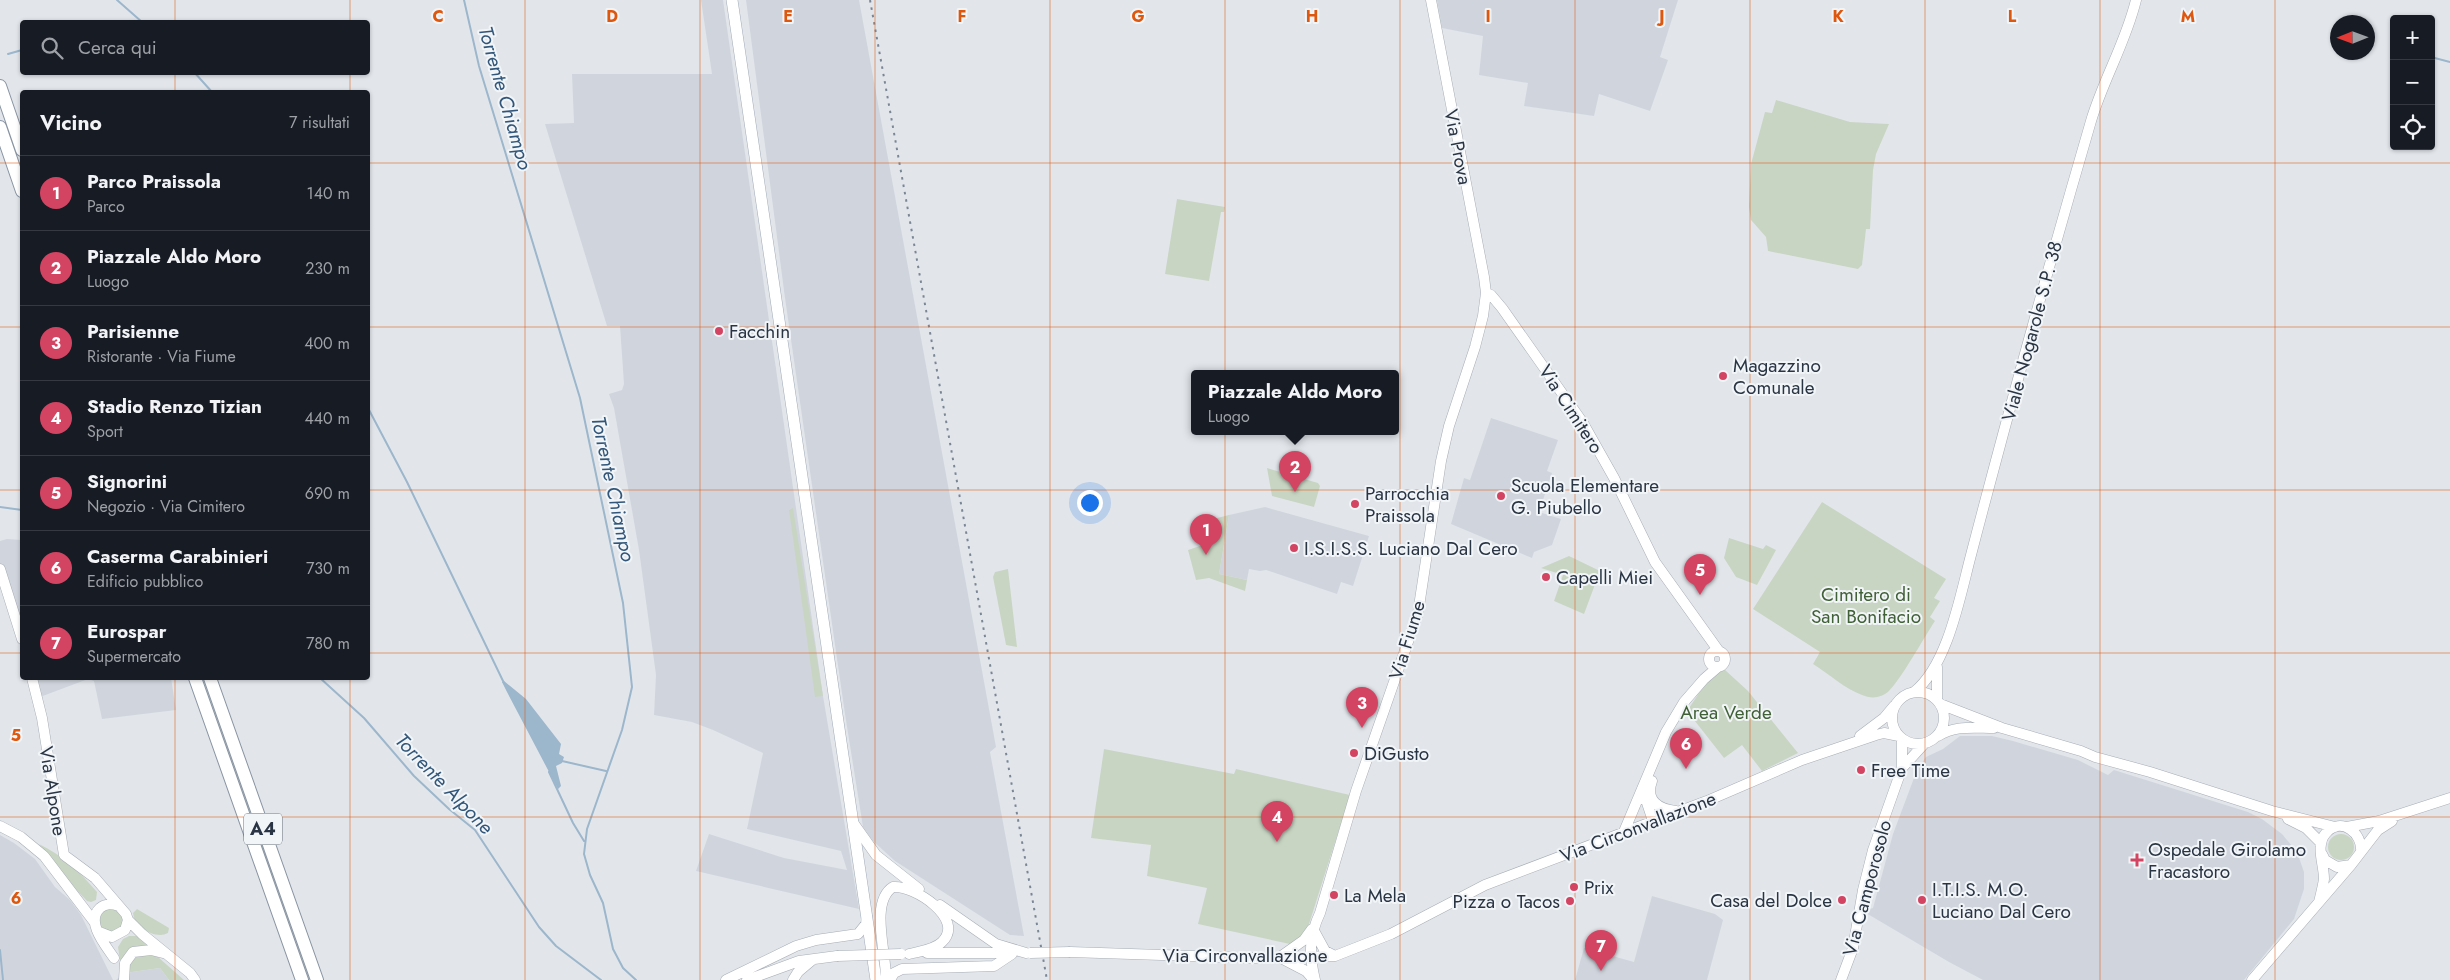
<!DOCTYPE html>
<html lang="it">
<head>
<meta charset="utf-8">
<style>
  :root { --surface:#171b24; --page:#242831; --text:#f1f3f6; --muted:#9ea1a6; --line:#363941; --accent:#d34462 }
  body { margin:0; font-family:Jost,sans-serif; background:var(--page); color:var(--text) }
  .controls { position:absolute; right:15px; top:15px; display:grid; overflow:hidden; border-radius:5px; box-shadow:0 1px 4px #0004 }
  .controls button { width:45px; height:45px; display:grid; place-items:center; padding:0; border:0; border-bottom:1px solid var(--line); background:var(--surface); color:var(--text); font:25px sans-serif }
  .compass { position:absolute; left:2330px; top:15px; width:45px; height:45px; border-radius:50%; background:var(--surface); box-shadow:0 1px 4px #0004; rotate:269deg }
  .you { position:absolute; left:1089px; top:502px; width:18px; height:18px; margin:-12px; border:4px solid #fff; border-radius:50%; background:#1a73e8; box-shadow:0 0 0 8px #1a73e833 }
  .badge { display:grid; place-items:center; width:32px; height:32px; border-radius:50%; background:var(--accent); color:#fff; font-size:16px; font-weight:700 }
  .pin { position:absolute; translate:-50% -41px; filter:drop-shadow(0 1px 2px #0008) }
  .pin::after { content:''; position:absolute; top:26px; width:18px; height:15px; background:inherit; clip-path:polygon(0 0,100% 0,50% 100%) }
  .popup { position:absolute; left:1191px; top:370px; width:208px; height:65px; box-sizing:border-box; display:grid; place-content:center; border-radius:5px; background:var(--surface); filter:drop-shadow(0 1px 4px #0005); font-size:16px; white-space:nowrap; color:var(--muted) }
  .popup b { font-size:19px; color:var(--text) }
  .popup::after { content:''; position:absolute; left:50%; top:100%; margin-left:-10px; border:10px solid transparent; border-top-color:var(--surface) }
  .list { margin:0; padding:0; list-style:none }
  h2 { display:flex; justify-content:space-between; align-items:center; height:65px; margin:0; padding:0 20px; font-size:21px }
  h2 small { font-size:16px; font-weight:400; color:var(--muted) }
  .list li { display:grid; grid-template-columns:32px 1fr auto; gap:15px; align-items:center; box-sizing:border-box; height:75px; padding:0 20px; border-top:1px solid var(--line) }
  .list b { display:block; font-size:19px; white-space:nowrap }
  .list p { margin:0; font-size:16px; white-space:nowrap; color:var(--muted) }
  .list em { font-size:16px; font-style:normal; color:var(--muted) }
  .icon { flex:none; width:28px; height:28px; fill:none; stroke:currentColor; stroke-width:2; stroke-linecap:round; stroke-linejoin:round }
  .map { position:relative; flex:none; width:2450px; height:980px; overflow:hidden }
  .search { position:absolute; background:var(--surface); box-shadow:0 1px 4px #0004; left:20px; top:20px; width:350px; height:55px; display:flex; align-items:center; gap:12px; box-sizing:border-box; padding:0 18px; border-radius:5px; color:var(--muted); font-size:19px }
  .panel { position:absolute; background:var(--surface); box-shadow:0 1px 4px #0004; left:20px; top:90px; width:350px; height:590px; border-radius:5px }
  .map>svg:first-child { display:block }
  .built { fill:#d0d5dd }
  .green { fill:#c9d5c3 }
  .water { fill:#9cb6cc }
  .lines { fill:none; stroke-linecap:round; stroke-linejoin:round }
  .stream { stroke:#9cb6cc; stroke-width:2 }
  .secondary-casing { stroke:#a7adb6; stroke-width:11 }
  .primary-casing { stroke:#a1abb7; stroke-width:12 }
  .highway-casing { stroke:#8994a2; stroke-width:14 }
  .secondary { stroke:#fff; stroke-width:10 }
  .primary { stroke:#fff; stroke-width:11 }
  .highway { stroke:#fff; stroke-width:12 }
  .rail { stroke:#7b8695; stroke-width:2; stroke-dasharray:2.5 5; stroke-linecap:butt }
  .secondary-bridge-casing { stroke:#a7adb6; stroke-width:11; stroke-linecap:butt }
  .secondary-bridge { stroke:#fff; stroke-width:10 }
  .grid { fill:none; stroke:#de570f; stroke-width:1; stroke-opacity:0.55 }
  .poi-dot { fill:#d34462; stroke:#f2f5f8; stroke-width:2 }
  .labels { text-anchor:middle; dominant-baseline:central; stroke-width:4; stroke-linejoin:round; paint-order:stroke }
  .shield { fill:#f2f5f8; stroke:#656e7a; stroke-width:1 }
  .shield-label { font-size:18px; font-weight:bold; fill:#293444 }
  .street-label { font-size:19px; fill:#293444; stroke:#f2f5f8 }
  .poi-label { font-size:19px; fill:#293444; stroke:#f2f5f8; text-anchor:start }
  .park-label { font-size:19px; fill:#406036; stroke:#f2f5f8 }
  .water-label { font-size:20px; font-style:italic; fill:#325679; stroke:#f2f5f8 }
  .grid-label { font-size:16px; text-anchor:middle; font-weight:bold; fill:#de570f; stroke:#f2f5f8; stroke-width:4; stroke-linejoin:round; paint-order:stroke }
</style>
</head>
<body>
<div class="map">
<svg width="2450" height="980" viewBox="0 0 2450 980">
  <rect width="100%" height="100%" fill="#e2e6eb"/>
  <!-- built -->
  <path class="built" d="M 701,0 L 723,0 L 823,696 L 859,909 L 696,871 L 709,834 L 784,858 L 847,870 L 841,851 L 747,829 L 763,753 L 713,730 L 692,722 L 654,715 L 656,675 L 639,550 L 614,408 L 609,394 L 622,390 L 624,384 L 620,326 L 607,326 L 545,124 L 574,123 L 572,74 L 712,74 Z
    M 746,0 L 859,0 L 996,747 L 990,752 L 1024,936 L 1010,935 L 895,861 L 873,841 L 863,827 L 845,714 L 785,298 Z
    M 1437,0 L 1678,0 L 1660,57 L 1668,60 L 1650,111 L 1599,94 L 1594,116 L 1524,106 L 1528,83 L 1479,75 L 1483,36 L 1442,28 Z
    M 1491,418 L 1558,440 L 1547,471 L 1552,473 L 1539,512 L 1561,519 L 1552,545 L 1534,552 L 1532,558 L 1451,524 L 1464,478 L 1470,480 Z
    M 1265,507 L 1369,536 L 1353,586 L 1341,582 L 1337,594 L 1266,570 L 1260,571 L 1249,569 L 1247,580 L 1219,574 L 1229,515 Z
    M 7,539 L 22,540 L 22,639 L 0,569 L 0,541 Z
    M 34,678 L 171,678 L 176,710 L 102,719 L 94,681 L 88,679 L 40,697 Z
    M 1960,736 L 1992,736 L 2013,741 L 2078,760 L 2108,775 L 2114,770 L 2248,812 L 2262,819 L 2282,834 L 2297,852 L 2304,872 L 2304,889 L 2294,919 L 2244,980 L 1983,980 L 1949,962 L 1866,913 L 1867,910 L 1873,908 L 1893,834 L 1917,770 L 1926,757 L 1943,749 Z
    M 0,835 L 14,843 L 35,859 L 55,887 L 70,900 L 81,915 L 113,980 L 0,980 Z
    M 1652,896 L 1715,914 L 1723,920 L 1707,980 L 1575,980 L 1584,948 L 1634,962 Z
    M 160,968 L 169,980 L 116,980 L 125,973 Z"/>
  <!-- green -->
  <path class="green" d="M 1776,100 L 1850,122 L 1889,124 L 1876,154 L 1873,170 L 1870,229 L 1866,229 L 1862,265 L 1858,269 L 1768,251 L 1766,237 L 1751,220 L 1749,207 L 1751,164 L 1765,112 L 1772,113 Z
    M 1177,199 L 1225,207 L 1224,212 L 1221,212 L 1209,281 L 1165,274 Z
    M 1267,468 L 1318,483 L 1320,486 L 1314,507 L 1272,496 Z
    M 1822,502 L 1946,579 L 1934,598 L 1940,601 L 1930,617 L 1935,621 C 1923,639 1902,678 1888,692 C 1881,698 1871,699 1862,695 C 1845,689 1829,674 1813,664 L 1820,652 L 1753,609 Z
    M 793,508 L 823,696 L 815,697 L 789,510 Z
    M 1229,515 L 1219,574 L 1247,580 L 1245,591 L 1209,578 L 1196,580 L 1188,550 L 1209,543 L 1205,521 Z
    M 1729,538 L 1763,549 L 1766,545 L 1776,550 L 1757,585 L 1736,577 L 1724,558 Z
    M 1569,556 L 1600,571 L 1584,614 L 1554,601 L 1563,575 L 1541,568 Z
    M 1008,569 L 1017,647 L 1006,645 L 993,577 L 995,572 Z
    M 1724,669 L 1748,691 L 1798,753 L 1762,771 L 1742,745 L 1724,758 L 1687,711 L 1709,678 Z
    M 1104,749 L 1234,774 L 1236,769 L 1350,795 L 1309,924 L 1304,934 L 1290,944 L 1198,924 L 1207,888 L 1147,876 L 1151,845 L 1091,838 Z
    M2328 847a13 13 0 1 1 26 0a13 13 0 1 1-26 0Z
    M 39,844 C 62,855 80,872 97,892 L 96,900 L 91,902 L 87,901 L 66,879 Z
    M99 920a12 12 0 1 1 24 0a12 12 0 1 1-24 0Z
    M 137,909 L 169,928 L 168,933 C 156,940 134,927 133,913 Z
    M 129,936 L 136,936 L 153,947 L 148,947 L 121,968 L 118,947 L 123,939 Z
    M 143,952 L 158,957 L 184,980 L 169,980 L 160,968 L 125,973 L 133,956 Z"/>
  <!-- water -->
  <path class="water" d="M 504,681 L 526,699 L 561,744 L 559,754 L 564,757 L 562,763 L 556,766 L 561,786 L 558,789 L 507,692 L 502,682 Z"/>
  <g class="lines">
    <!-- stream -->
    <path class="stream" d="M 117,0 L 142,22
      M 464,0 L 479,66 L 580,398 L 623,603 L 632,687 L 622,730 L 587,829 L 584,854 L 590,875 L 603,903 L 613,949 L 623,968 L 636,980
      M 2391,42 L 2394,43
      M 8,54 L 22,50
      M 2431,57 L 2450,62
      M 194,72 L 212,92
      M 368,408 L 407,482 L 504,683
      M 0,507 L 22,510
      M 320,678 L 364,718 L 414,776 L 449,809 L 475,830 L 539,927 L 556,946 L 601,980
      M 562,761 L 606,771
      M 549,772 L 573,823 L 584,841
      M 0,950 L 3,980"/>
    <!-- secondary casing -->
    <g class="secondary-casing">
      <path id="secondary" d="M 1486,293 L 1491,295 L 1502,308 L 1583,423 L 1614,478 L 1655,562 L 1718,650
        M 0,569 L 22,639
        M1709 659a8 8 0 1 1 16 0a8 8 0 1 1-16 0Z
        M 32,678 L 42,718 L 64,855 L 95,878 L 126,914 L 128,920 L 125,930 L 112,937 L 99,932
        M1892 718a26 26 0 1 1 52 0a26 26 0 1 1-52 0Z
        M 1914,692 C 1948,665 1960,596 1971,555 C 2009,409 2049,265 2091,121 C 2103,80 2126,42 2136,0
        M 1937,699 L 1937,667
        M 1940,704 L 2002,728 L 2081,751 L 2095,757 L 2150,772 L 2272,811 L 2335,827
        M 1860,736 L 1884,718 L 1894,706
        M 1938,736 C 1955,725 1974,728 1994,728
        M 1903,767 L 1924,744
        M 1652,781 C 1645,800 1658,809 1676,811
        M 1640,797 L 1646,800 L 1653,821
        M 2288,819 L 2306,828 L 2321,843
        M 854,824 L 876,855 L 919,889
        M 0,826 L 21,837 L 44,856 L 95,923
        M 2347,827 L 2379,821 L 2450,798
        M 1623,834 L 1666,732 L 1684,702 L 1704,679 L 1718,667
        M 2361,852 L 2378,830 L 2392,821
        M 2319,902 C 2321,894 2323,886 2324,879 C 2324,864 2315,845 2326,833 C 2341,816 2363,833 2361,852 L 2351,865 L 2337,867 L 2325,860 L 2322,854
        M 940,905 L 996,944 L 1026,953
        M 128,920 L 142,934 L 190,973 L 195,980
        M 1313,929 L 1325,951 L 1335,956
        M 1070,952 L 1253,958 L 1335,956 L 1391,934 L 1485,885 L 1707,801 L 1802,760 L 1876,735 L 1884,733 L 1899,736
        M 927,953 L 1010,953
        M 1280,957 L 1304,940 L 1312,929
        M 114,958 C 106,946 85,922 100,908 C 106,903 112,904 119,906
        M 1281,958 L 1306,971 L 1314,980
        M 124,980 L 125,963 L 133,952 L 151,950 L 163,953
        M 726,980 L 796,946 L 816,940 L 858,934 L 866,924 L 867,917
        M 747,980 L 799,961 L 837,956
        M 793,980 L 798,972 L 811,961
        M 886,980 C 887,955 869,902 893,887 C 914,885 966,919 942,942 C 934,950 920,951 909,954
        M 890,980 L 894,973 L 902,969 L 994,966 L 1012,954
        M 1315,980 C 1309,955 1309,936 1320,913 L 1356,791 L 1418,613 L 1441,461 L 1449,426 L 1475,347 L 1483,316 L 1486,293 L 1484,277 L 1431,0
        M 1841,980 L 1853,948 L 1863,890 L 1873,850 L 1902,768 L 1902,739
        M 2252,980 L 2351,865"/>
    </g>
    <!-- primary casing -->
    <g class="primary-casing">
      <path id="primary" d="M 732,0 L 876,980"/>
    </g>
    <!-- highway casing -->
    <g class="highway-casing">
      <path id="highway" d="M 0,86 L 22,150
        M 0,127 L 22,191
        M 195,678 L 302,980
        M 210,678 L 317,980"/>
    </g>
    <!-- secondary -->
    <use href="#secondary" class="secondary"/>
    <!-- primary -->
    <use href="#primary" class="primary"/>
    <!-- highway -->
    <use href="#highway" class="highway"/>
    <!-- rail -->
    <path class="rail" d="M 870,0 L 1047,980"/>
    <!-- secondary-bridge casing -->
    <g class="secondary-bridge-casing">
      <path id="secondary-bridge" d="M 1030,953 L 1070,952
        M 837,956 L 901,954"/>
    </g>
    <!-- secondary-bridge -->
    <use href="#secondary-bridge" class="secondary-bridge"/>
  </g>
  <!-- grid -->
  <path class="grid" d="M 175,0 L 175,22M 350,0 L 350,22M 525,0 L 525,980M 700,0 L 700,980M 875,0 L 875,980M 1050,0 L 1050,980M 1225,0 L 1225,980M 1400,0 L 1400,980M 1575,0 L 1575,980M 1750,0 L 1750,980M 1925,0 L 1925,980M 2100,0 L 2100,980M 2275,0 L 2275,980M 175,72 L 175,92M 350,72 L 350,92M 0,163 L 22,163M 368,163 L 2450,163M 0,327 L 22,327M 368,327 L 2450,327M 0,490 L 22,490M 368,490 L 2450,490M 0,653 L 22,653M 368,653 L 2450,653M 175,678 L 175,980M 350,678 L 350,980M 0,817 L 2450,817"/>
  <!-- markers -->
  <g class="poi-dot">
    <circle cx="719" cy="331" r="5"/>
    <circle cx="1723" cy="376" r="5"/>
    <circle cx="1501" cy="496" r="5"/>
    <circle cx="1355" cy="504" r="5"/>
    <circle cx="1294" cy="548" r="5"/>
    <circle cx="1546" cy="577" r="5"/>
    <circle cx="1354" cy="753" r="5"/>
    <circle cx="1861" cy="770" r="5"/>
    <path d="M2134.5 852.5h5v5h5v5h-5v5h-5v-5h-5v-5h5z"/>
    <circle cx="1574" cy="887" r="5"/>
    <circle cx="1334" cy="895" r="5"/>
    <circle cx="1842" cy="900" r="5"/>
    <circle cx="1922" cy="900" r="5"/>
    <circle cx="1570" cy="901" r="5"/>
  </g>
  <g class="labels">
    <!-- shield labels -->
    <rect class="shield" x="244" y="813.5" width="38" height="31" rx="4"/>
    <g class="shield-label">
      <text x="263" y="829">A4</text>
    </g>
    <!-- street labels -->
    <g class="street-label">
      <text transform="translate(1458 147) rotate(79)">Via Prova</text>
      <text transform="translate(2032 331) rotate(-75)">Viale Nogarole S.P. 38</text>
      <text transform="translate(1571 409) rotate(57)">Via Cimitero</text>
      <text transform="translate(1407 640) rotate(-73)">Via Fiume</text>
      <text transform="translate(53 791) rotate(81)">Via Alpone</text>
      <text transform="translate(1638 827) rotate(-21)">Via Circonvallazione</text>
      <text transform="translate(1867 888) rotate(-75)">Via Camporosolo</text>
      <text x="1245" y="955">Via Circonvallazione</text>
    </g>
    <!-- poi labels -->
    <g class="poi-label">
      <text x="729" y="331">Facchin</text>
      <text x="1733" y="365">Magazzino<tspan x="1733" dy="22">Comunale</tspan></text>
      <text x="1511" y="485">Scuola Elementare<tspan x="1511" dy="22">G. Piubello</tspan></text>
      <text x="1365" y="493">Parrocchia<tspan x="1365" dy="22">Praissola</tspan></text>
      <text x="1304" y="548">I.S.I.S.S. Luciano Dal Cero</text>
      <text x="1556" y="577">Capelli Miei</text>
      <text x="1364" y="753">DiGusto</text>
      <text x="1871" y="770">Free Time</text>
      <text x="2148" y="849">Ospedale Girolamo<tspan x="2148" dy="22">Fracastoro</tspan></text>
      <text x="1584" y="887">Prix</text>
      <text x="1932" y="889">I.T.I.S. M.O.<tspan x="1932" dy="22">Luciano Dal Cero</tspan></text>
      <text x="1344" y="895">La Mela</text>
      <text x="1832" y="900" text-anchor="end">Casa del Dolce</text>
      <text x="1560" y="901" text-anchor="end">Pizza o Tacos</text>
    </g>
    <!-- park labels -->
    <g class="park-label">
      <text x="1866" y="594">Cimitero di<tspan x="1866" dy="22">San Bonifacio</tspan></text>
      <text x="1726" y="712">Area Verde</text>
    </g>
    <!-- water labels -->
    <g class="water-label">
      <text transform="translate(505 98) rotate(74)">Torrente Chiampo</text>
      <text transform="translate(613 489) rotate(78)">Torrente Chiampo</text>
      <text transform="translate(444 784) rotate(46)">Torrente Alpone</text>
    </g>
  </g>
  <g class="grid-label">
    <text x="438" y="22">C</text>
    <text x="612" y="22">D</text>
    <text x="788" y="22">E</text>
    <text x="962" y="22">F</text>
    <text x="1138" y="22">G</text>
    <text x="1312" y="22">H</text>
    <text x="1488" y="22">I</text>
    <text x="1662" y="22">J</text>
    <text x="1838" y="22">K</text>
    <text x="2012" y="22">L</text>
    <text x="2188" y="22">M</text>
    <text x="16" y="741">5</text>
    <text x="16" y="904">6</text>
  </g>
</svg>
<div class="controls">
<button>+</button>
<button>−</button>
<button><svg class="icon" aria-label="locate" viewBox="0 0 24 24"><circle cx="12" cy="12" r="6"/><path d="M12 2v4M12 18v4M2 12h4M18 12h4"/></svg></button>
</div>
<svg class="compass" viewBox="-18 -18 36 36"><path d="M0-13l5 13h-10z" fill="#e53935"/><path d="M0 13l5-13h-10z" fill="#9ea1a6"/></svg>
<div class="you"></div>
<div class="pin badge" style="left:1206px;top:555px">1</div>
<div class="pin badge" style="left:1295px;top:492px">2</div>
<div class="popup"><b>Piazzale Aldo Moro</b>Luogo</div>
<div class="pin badge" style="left:1362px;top:728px">3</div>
<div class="pin badge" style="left:1277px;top:842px">4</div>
<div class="pin badge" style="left:1700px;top:595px">5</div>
<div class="pin badge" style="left:1686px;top:769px">6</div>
<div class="pin badge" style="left:1601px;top:971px">7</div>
<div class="search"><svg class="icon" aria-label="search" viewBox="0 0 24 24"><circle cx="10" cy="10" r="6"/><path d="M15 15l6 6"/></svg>Cerca qui</div>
<section class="panel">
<h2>Vicino<small>7 risultati</small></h2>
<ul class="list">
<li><span class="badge">1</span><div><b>Parco Praissola</b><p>Parco</p></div><em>140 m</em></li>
<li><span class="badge">2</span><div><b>Piazzale Aldo Moro</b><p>Luogo</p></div><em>230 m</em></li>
<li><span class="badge">3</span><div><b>Parisienne</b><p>Ristorante · Via Fiume</p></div><em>400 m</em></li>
<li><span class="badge">4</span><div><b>Stadio Renzo Tizian</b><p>Sport</p></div><em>440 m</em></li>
<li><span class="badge">5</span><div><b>Signorini</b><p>Negozio · Via Cimitero</p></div><em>690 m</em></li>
<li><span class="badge">6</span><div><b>Caserma Carabinieri</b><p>Edificio pubblico</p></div><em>730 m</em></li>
<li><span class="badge">7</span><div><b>Eurospar</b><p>Supermercato</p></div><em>780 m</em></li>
</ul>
</section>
</div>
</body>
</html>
